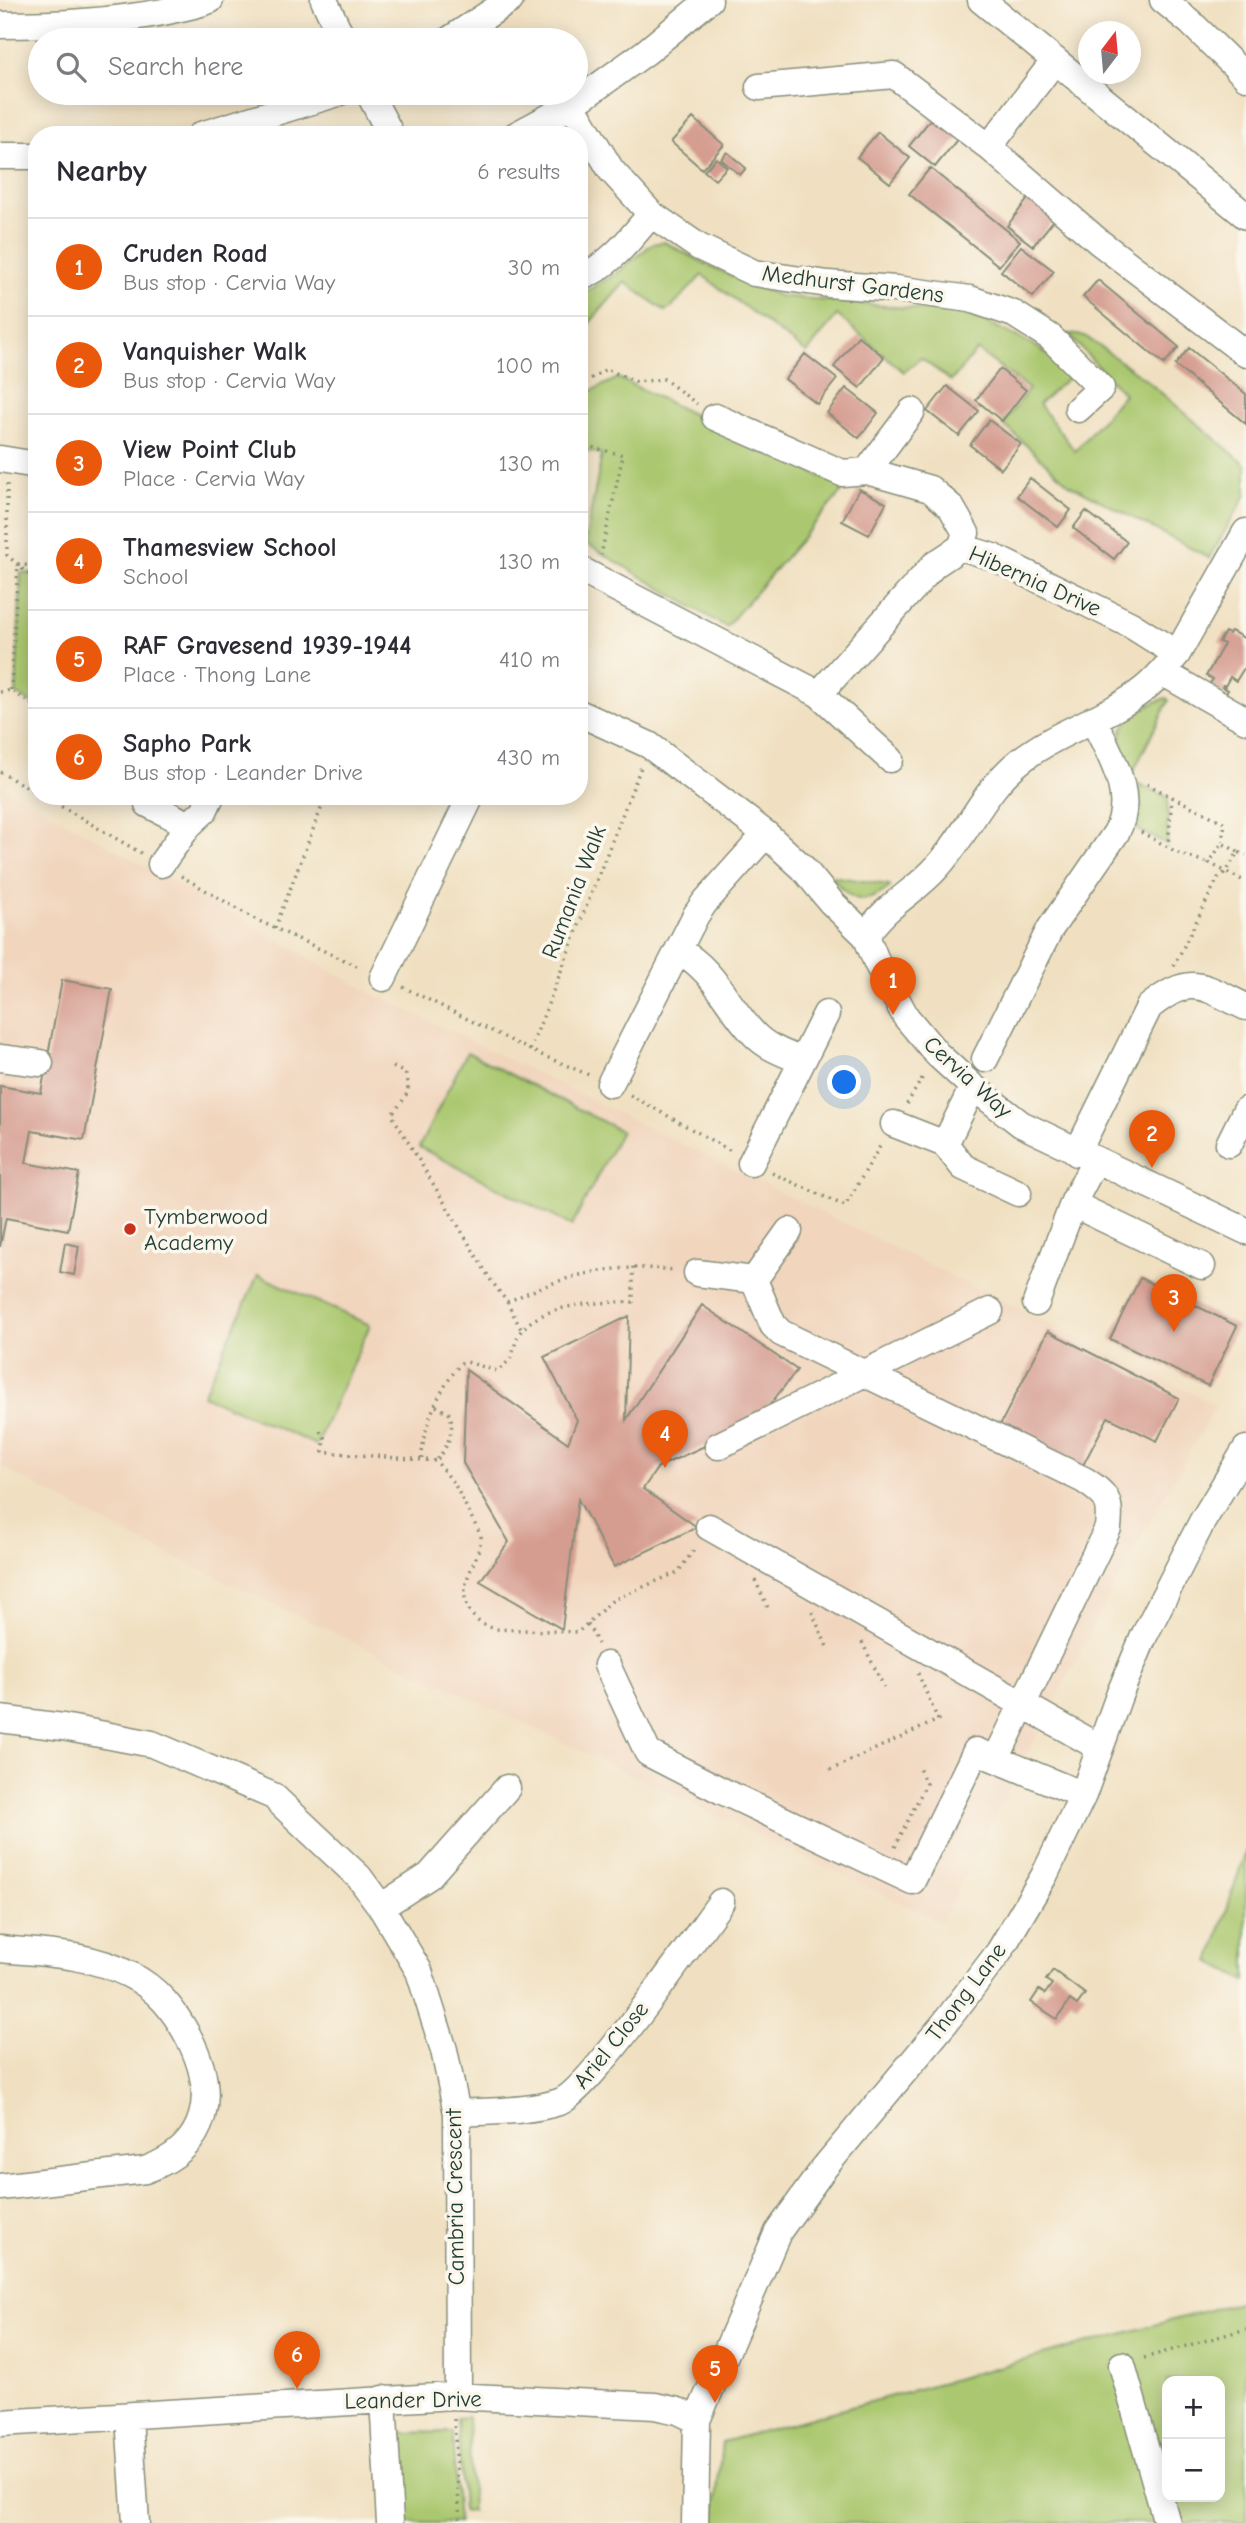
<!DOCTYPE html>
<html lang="en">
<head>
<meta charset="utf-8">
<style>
  :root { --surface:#fff; --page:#f2f2f3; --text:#2b2b33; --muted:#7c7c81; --line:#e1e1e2; --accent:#ea580c }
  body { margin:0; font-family:"Comic Neue",sans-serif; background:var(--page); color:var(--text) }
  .controls { position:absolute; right:21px; bottom:21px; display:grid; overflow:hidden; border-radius:14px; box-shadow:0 4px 18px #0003 }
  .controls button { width:63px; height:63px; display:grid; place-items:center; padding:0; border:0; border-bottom:2px solid var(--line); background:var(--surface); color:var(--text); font:35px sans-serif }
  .compass { position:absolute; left:1078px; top:21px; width:63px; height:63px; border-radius:50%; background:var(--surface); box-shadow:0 4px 18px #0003; rotate:16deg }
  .you { position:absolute; left:845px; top:1083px; width:24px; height:24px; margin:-18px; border:5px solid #fff; border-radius:50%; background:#1a73e8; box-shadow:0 0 0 10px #1a73e833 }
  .badge { display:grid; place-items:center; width:46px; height:46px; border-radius:50%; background:var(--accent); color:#fff; font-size:23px; font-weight:700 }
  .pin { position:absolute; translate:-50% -58px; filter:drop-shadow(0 2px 4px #0008) }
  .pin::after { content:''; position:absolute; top:37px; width:24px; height:21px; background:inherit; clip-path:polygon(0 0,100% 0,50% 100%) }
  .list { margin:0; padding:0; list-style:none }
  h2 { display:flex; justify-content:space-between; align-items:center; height:91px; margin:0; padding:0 28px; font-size:30px }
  h2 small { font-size:23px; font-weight:400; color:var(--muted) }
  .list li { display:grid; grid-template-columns:46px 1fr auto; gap:21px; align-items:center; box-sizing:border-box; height:98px; padding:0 28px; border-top:2px solid var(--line) }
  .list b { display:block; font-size:26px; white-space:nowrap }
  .list p { margin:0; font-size:23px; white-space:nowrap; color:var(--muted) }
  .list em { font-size:23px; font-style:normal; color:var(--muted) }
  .icon { flex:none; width:38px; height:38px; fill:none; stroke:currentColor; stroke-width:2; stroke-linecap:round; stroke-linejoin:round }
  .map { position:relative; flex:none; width:1246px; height:2523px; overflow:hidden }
  .search { position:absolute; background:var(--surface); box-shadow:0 4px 18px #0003; left:28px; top:28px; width:560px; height:77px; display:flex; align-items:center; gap:18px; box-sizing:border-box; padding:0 24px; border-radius:38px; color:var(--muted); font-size:26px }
  .panel { position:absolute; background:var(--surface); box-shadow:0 4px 18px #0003; left:28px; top:126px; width:560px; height:679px; border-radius:28px }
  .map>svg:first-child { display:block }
  .built { fill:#f1d5bd }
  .green { fill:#abc86f; stroke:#658252; stroke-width:2; fill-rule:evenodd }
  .building { fill:#d59c90 }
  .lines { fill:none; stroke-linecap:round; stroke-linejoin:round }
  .minor-casing { stroke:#888e7a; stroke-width:29 }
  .path { stroke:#888e7a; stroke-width:3.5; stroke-dasharray:2 5; stroke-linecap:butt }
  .minor { stroke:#fff; stroke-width:26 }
  .poi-dot { fill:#c8321e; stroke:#fbf7ec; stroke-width:2.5 }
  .labels { text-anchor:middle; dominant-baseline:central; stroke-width:7; stroke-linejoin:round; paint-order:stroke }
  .street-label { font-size:23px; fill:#1f3d34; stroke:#fbf7ec }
  .poi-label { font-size:23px; fill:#1f3d34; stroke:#fbf7ec; text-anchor:start }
</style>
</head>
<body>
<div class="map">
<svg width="1246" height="2523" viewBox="0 0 1246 2523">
  <rect width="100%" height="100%" fill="#fbf7ec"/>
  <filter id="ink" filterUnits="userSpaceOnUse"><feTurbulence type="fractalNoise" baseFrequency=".0143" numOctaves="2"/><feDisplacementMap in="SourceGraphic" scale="14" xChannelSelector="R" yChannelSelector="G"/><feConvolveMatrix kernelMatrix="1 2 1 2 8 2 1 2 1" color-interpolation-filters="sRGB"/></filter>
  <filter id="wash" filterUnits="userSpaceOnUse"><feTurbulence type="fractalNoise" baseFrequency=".00686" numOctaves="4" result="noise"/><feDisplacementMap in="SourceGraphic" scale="28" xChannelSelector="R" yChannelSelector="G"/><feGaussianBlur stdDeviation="1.57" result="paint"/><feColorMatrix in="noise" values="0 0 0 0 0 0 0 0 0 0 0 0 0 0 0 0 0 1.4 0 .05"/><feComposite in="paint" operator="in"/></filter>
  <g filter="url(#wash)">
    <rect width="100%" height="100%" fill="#f0e0c1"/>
    <!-- built -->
    <path class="built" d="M 0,785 L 370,992 L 1216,1405 L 1121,1572 L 941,1922 L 122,1532 L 0,1466 Z"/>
    <!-- green -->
    <path class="green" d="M 664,242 L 714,268 L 779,296 L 970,314 L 1034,345 L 1067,368 L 1069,377 L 1039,404 L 1075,451 L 1124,394 L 1068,334 L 1085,336 L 1145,379 L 1246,465 L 1246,495 L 1209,558 L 1069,484 L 1003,424 L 1029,389 L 977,350 L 951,381 L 921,358 L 904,372 L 837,315 L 807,353 L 702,275 L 671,308 L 665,311 L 625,282 L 579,335 L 579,295 L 616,274 L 652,244 Z
      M 618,378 L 845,488 L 726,627 L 585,543 L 602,454 L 579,449 L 579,387 L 589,392 Z
      M 21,573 L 37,573 L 37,707 L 16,693 Z
      M 1166,698 L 1169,700 L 1133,772 C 1129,764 1123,755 1121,746 C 1115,721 1146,705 1166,698 Z
      M 1139,784 L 1168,797 L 1167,844 L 1136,829 L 1141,806 Z
      M 831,876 L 890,885 L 890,887 C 863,908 850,901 831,876 Z
      M 467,1052 L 621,1131 L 572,1226 L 419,1147 Z
      M 258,1275 L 370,1325 L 316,1445 L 203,1395 Z
      M 1246,1850 L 1246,1981 L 1210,1962 Z
      M 1246,2300 L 1246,2523 L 717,2523 L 716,2502 L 722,2442 ZM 1167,2381 L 1220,2381 L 1220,2497 L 1167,2497 Z
      M 468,2417 L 472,2511 L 463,2512 L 457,2418 Z
      M 452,2432 L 458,2523 L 398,2523 L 391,2433 Z"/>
    <g id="blocks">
      <!-- building -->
      <path class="building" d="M 934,115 L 960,136 L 935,167 L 909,146 Z
        M 693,118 L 724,145 L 702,169 L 671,142 Z
        M 878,132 L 910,158 L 890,183 L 857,157 Z
        M 727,152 L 746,168 L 740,175 L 721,159 Z
        M 716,158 L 727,167 L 715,180 L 704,171 Z
        M 930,168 L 1020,241 L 999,266 L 909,194 Z
        M 1031,195 L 1058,215 L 1033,246 L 1007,226 Z
        M 1021,246 L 1054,271 L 1033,297 L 1001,271 Z
        M 1098,280 L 1179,347 L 1164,364 L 1083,297 Z
        M 858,336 L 884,357 L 860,388 L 834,367 Z
        M 1189,348 L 1246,394 L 1246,424 L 1175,365 Z
        M 805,354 L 837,379 L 817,404 L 785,379 Z
        M 1000,369 L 1026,390 L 1002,421 L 976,400 Z
        M 947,386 L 979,411 L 959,436 L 927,411 Z
        M 846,388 L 878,413 L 859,438 L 827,413 Z
        M 989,420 L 1021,444 L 1001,469 L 970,445 Z
        M 1030,478 L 1071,510 L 1058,527 L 1017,496 Z
        M 859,489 L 886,503 L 869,535 L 842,521 Z
        M 1086,511 L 1127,542 L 1114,559 L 1073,528 Z
        M 1231,631 L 1246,639 L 1246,669 L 1244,668 L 1236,681 L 1230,677 L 1225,686 L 1223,685 L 1222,687 L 1228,690 L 1225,695 L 1209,685 L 1213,679 L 1206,676 L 1224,644 L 1219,642 L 1225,632 L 1229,634 Z
        M 62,980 L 112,989 L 84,1140 L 32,1131 L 26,1163 L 79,1173 L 68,1230 L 6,1218 L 0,1247 L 0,1086 L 41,1093 Z
        M 65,1243 L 79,1246 L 74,1275 L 60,1272 Z
        M 1140,1278 L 1237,1326 L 1208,1386 L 1110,1339 Z
        M 702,1305 L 797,1370 L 761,1416 L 707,1445 L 658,1467 L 643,1489 L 697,1527 L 614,1567 L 578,1499 L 562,1629 L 480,1581 L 509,1542 L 463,1463 L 466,1370 L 568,1443 L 577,1420 L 544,1357 L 629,1316 L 626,1420 Z
        M 1048,1331 L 1179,1398 L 1157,1441 L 1108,1417 L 1080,1471 L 998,1429 Z
        M 1053,1970 L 1085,1994 L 1077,2005 L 1070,2000 L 1057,2019 L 1031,2002 L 1039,1990 L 1045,1994 L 1052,1984 L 1046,1980 Z"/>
    </g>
  </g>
  <g filter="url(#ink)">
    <use href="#blocks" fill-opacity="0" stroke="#888e7a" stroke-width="2"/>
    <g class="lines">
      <!-- minor casing -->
      <g class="minor-casing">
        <path id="minor" d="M 324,0 L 343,40
          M 981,0 L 1246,216
          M 1163,0 L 1190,22 L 1246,77
          M 0,25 C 55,25 109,22 163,12 C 179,8 195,6 210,0
          M 449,40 L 510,0
          M 759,87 L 894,75 L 989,147 L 1099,242 L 1246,354
          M 369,93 L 391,135
          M 572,105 L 611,170 L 651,214 L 699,247 L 754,273 L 828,284 L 896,289 L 970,299 L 1014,314 L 1050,337 L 1101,388 L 1078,409
          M 201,135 L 338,93
          M 516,135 L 572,105 L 646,52 L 709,0
          M 989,147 L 1055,60
          M 0,156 L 37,156
          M 579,278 C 609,267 631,238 651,214
          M 715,417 L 842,473 L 867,471 L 930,489 L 951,507 L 966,533 L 961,547
          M 0,459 L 37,465
          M 867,471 L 912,411
          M 579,569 L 819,694 L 890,759
          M 1162,672 L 1246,720
          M 819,694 L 934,565 L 961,547 L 993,557 L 1131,625 L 1177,654
          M 579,713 L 649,745 L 766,834 L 803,868 L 831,902 L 866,936 L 877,963 L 906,1017 L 937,1054 L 973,1087 L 1021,1124 L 1246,1231
          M 148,804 L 189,825 L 204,811 L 211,796
          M 161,864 L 189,825
          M 866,936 C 885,904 915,893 938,866 C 968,833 984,789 1020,761 C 1057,731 1107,719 1144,689 C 1157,679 1167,666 1177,654 L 1246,532
          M 678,950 C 716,971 726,1005 754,1034 C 767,1048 786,1054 802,1061
          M 383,978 L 471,796
          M 0,1058 L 40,1063
          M 985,1059 L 1050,929 L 1116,833 C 1137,795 1109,754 1093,719
          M 610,1084 L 696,915 L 705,902 L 766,834
          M 973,1087 L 945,1144 L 963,1167 L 1018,1193
          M 894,1124 L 945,1144
          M 1229,1144 L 1246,1110
          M 1077,1153 L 1149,1007 C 1192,973 1202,986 1246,1007
          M 751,1163 L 826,1014
          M 1073,1204 L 1202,1266
          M 697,1273 L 754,1280 L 773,1325 L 781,1333 L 1084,1480 C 1107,1495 1111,1500 1108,1528 L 996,1759
          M 754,1280 L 789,1231
          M 1036,1303 L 1074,1201 L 1095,1161
          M 718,1446 L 990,1311
          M 709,1527 L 1100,1748
          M 607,1665 L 648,1753 L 722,1791 L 912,1881 L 976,1751 L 1083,1795
          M 0,1719 L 63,1727 L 152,1744 L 273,1796 L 359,1877 L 381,1907 L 419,1971 L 444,2050 L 457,2113 L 458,2396
          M 381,1907 L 429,1876 L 507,1788
          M 0,1949 C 44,1953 90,1954 130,1975 C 157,1988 174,2010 188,2036 C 218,2093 210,2147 145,2170 L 0,2187
          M 457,2113 C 488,2111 529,2112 559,2102 C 588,2093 696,1936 721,1902
          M 1122,2365 L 1167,2523
          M 383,2399 L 390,2523
          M 129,2417 L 136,2523
          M 0,2423 L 453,2396 L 655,2406 L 678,2411 L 697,2420
          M 695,2523 L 697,2420 L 778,2232 L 824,2168 L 944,2024 L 999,1952 L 1044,1876 L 1083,1795 L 1120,1693 L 1144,1636 L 1202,1522 L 1246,1449"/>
      </g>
      <!-- path -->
      <path class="path" d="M 579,386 L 606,369 L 637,382 L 664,379 L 697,404
        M 579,444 L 623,455 L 601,555
        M 7,484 L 7,555 L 30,576 L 37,591
        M 11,690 L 18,564 L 37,567
        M 0,692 L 11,690 L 37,708
        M 0,772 L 37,793
        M 1147,784 L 1172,797 L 1168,846
        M 43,796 L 141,853
        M 1172,797 L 1225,823 L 1222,842
        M 1141,832 L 1180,854 L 1209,863
        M 1238,852 L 1222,843 L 1209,863 L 1246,882
        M 181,876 L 255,919 L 361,968
        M 275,928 L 326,796
        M 1174,966 L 1218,878 L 1227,871 L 1238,852 L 1246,855
        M 403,987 L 530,1050 L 589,1075
        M 530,1050 L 641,767
        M 393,1067 L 405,1073 C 414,1093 402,1100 392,1115 L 490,1279 L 507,1302 L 522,1331
        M 630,1095 L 731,1151
        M 907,1104 L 924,1075
        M 772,1173 L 845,1206 L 882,1143
        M 507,1302 C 566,1275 608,1263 674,1270
        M 436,1406 L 450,1414 C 455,1431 447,1448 436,1461
        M 320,1431 L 325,1438 L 323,1452 L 436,1461 L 454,1483 L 481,1536 C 480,1563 455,1583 469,1610 C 475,1621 483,1625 495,1629 L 578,1632 L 613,1600 L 678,1572 L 696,1547
        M 422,1459 C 422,1425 440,1389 461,1363 L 467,1362 L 497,1371 C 501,1368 506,1364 509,1360 C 515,1353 514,1342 519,1334 C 539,1303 600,1302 633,1302 L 633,1266
        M 755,1580 L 769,1610
        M 812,1612 L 828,1649
        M 588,1624 L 598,1644
        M 862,1642 L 884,1687
        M 830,1770 L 938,1720 L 917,1671
        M 895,1847 L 926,1784 L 918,1766
        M 1144,2358 L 1246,2329
        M 454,2419 L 460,2523"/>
      <!-- minor -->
      <use href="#minor" class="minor"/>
    </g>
  </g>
  <!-- markers -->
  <circle class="poi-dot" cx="130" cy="1229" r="7"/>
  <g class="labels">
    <!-- street labels -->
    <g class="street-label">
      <text transform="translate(853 284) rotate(7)">Medhurst Gardens</text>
      <text transform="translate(1035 581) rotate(24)">Hibernia Drive</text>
      <text transform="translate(574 892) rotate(-69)">Rumania Walk</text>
      <text transform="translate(968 1077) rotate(42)">Cervia Way</text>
      <text transform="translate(966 1992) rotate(-53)">Thong Lane</text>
      <text transform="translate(611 2045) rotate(-51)">Ariel Close</text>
      <text transform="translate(455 2197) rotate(-91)">Cambria Crescent</text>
      <text transform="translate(413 2400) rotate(-1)">Leander Drive</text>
    </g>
    <!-- poi labels -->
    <g class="poi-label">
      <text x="144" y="1216">Tymberwood<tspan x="144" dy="26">Academy</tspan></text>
    </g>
  </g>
</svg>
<div class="controls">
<button>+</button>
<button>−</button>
</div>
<svg class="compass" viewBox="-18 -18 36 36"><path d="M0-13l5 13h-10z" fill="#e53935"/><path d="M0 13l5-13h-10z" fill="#7c7c81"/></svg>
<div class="you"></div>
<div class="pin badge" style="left:893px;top:1015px">1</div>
<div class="pin badge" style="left:1152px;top:1168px">2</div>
<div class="pin badge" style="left:1174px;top:1332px">3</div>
<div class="pin badge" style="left:665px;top:1468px">4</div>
<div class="pin badge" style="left:715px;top:2403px">5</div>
<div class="pin badge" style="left:297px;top:2389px">6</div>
<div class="search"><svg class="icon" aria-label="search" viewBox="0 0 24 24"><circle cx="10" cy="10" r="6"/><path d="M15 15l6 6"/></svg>Search here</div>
<section class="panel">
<h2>Nearby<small>6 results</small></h2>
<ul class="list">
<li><span class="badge">1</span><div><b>Cruden Road</b><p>Bus stop · Cervia Way</p></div><em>30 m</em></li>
<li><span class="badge">2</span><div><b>Vanquisher Walk</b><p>Bus stop · Cervia Way</p></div><em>100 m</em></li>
<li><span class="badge">3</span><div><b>View Point Club</b><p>Place · Cervia Way</p></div><em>130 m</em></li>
<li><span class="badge">4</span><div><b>Thamesview School</b><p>School</p></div><em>130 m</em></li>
<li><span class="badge">5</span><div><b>RAF Gravesend 1939-1944</b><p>Place · Thong Lane</p></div><em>410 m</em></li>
<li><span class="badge">6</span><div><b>Sapho Park</b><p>Bus stop · Leander Drive</p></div><em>430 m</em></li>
</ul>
</section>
</div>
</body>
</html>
